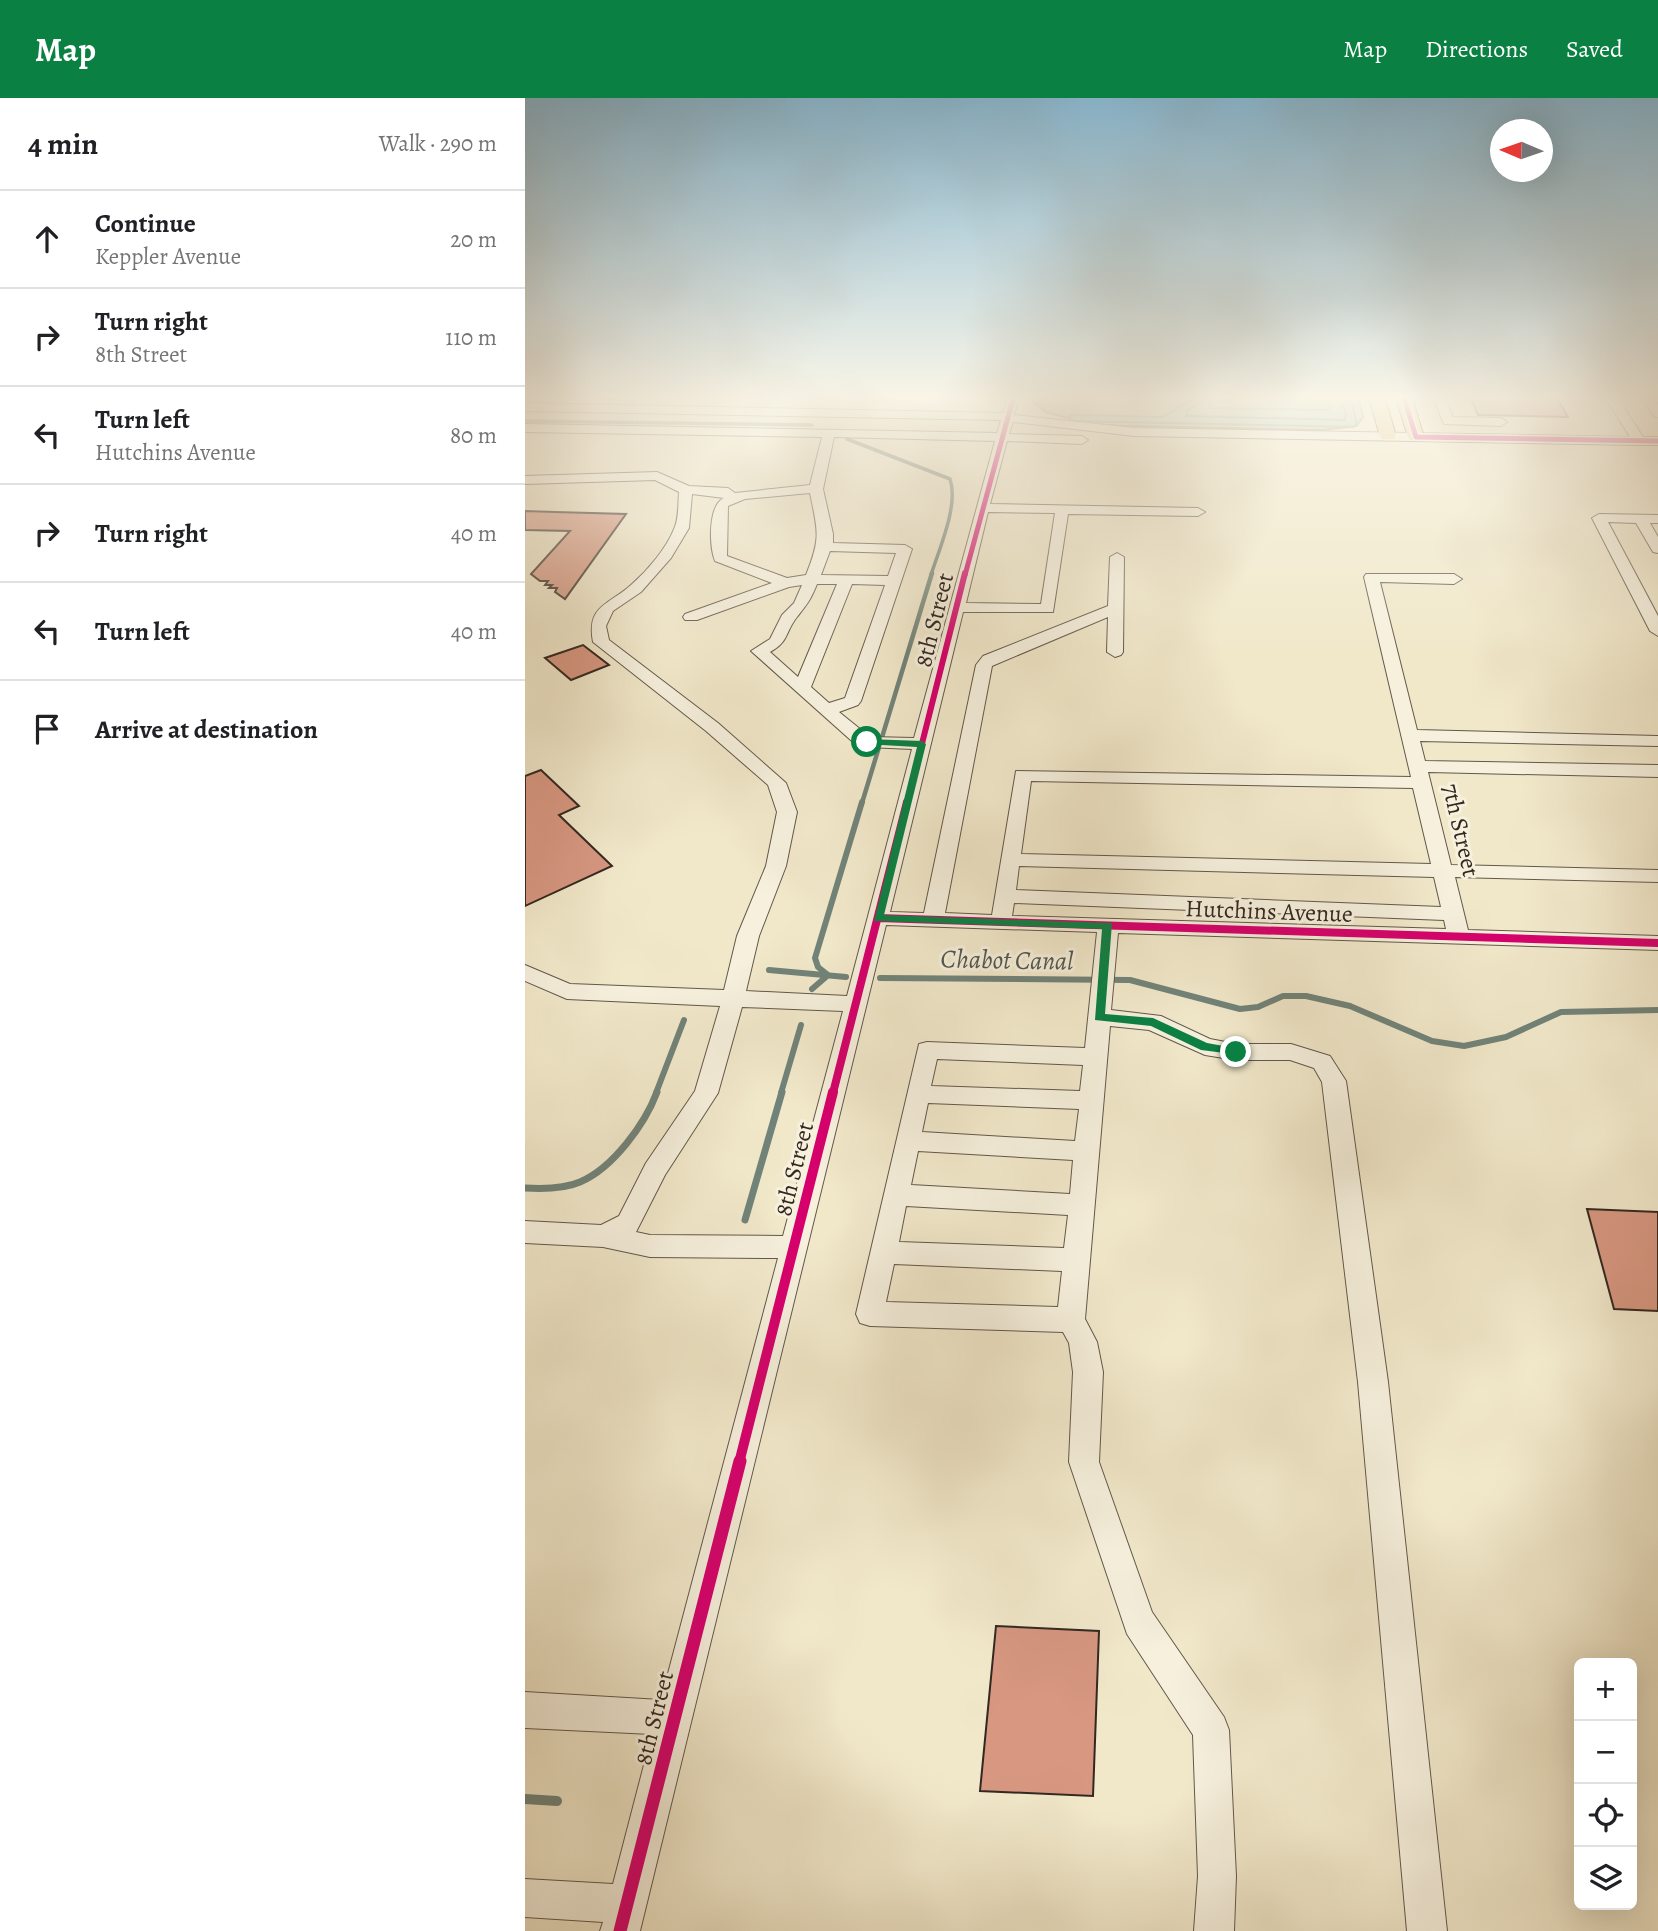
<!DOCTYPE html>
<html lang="en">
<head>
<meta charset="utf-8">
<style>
  :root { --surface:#fff; --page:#f2f2f2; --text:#202124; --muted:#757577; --line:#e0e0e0; --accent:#0b8043 }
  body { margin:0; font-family:Alegreya,serif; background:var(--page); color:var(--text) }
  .controls { position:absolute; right:21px; bottom:21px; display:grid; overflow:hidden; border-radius:10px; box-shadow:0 7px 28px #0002 }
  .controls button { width:63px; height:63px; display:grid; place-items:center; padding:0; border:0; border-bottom:2px solid var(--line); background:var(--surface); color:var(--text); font:35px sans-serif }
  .compass { position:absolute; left:965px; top:21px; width:63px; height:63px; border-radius:50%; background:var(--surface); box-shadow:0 7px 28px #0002; rotate:272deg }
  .stop { position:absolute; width:21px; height:21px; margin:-16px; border:5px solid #0b8043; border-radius:50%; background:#fff }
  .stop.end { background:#0b8043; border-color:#fff; box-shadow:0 2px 7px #0008 }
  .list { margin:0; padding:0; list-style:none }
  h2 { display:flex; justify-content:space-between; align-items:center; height:91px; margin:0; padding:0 28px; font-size:30px }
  h2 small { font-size:23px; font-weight:400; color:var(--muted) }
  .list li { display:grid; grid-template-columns:46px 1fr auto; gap:21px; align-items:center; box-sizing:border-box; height:98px; padding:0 28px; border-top:2px solid var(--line) }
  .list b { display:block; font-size:26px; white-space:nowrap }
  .list p { margin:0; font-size:23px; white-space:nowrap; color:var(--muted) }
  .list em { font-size:23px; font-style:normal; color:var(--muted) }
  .icon { flex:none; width:38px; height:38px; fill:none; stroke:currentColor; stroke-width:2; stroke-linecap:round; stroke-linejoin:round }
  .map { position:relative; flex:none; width:1133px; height:1833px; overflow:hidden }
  header { display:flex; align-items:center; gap:42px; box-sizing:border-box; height:98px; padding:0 35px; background:var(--accent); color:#fff }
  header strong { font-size:33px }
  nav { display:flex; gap:38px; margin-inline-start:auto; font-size:24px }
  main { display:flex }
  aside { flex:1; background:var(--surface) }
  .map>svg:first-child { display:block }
  .green { fill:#b5c79b; stroke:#74785e; stroke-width:2 }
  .water { fill:#9bc0b3; stroke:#718379; stroke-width:2 }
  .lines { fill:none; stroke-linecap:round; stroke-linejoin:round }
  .shore { stroke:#67746a; stroke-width:2 }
  .stream-far4 { stroke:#718379; stroke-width:3.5 }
  .stream-far3 { stroke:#718379; stroke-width:4.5 }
  .stream-far2 { stroke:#718379; stroke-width:6 }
  .stream-far1 { stroke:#718379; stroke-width:7 }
  .stream { stroke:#718379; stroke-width:10 }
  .building { fill:#d79781; stroke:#332821; stroke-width:2 }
  .minor-casing { stroke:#62584b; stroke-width:2 }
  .major-casing { stroke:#332821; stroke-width:2 }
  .minor { fill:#f6f0dd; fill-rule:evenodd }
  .major { fill:#e8c485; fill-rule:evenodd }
  .cycleway-far4-casing { stroke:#f6f0dd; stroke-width:8 }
  .cycleway-far3-casing { stroke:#f6f0dd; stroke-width:10 }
  .cycleway-far2-casing { stroke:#f6f0dd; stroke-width:12 }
  .cycleway-far1-casing { stroke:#f6f0dd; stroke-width:15 }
  .cycleway-casing { stroke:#f6f0dd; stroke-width:18 }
  .cycleway-far4 { stroke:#d6006c; stroke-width:5 }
  .cycleway-far3 { stroke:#d6006c; stroke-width:6 }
  .cycleway-far2 { stroke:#d6006c; stroke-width:8 }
  .cycleway-far1 { stroke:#d6006c; stroke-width:10 }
  .cycleway { stroke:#d6006c; stroke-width:13 }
  .route { fill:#0b8043 }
  .labels { text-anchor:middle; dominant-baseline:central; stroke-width:6; stroke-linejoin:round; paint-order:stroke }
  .street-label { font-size:24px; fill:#332821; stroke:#f6f0dd }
  .water-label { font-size:26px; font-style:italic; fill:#52564d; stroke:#f6f0dd }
</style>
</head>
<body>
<header>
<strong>Map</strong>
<nav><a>Map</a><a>Directions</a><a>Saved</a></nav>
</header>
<main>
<aside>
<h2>4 min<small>Walk · 290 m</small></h2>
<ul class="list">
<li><svg class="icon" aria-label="ahead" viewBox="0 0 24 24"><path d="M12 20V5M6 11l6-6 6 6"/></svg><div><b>Continue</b><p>Keppler Avenue</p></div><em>20 m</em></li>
<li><svg class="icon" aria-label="right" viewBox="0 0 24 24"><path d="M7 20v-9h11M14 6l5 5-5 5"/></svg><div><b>Turn right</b><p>8th Street</p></div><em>110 m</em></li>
<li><svg class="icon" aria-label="left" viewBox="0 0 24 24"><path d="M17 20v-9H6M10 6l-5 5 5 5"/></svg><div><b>Turn left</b><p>Hutchins Avenue</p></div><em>80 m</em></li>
<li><svg class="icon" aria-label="right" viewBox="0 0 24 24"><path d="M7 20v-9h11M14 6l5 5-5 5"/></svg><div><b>Turn right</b></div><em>40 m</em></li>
<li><svg class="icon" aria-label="left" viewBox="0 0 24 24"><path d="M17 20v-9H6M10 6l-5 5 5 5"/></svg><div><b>Turn left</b></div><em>40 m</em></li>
<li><svg class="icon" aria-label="arrive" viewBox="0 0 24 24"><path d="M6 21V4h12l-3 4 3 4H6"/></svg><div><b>Arrive at destination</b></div></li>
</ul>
</aside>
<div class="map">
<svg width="1133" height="1833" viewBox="0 0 1133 1833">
  <rect width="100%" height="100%" fill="#f1e8ca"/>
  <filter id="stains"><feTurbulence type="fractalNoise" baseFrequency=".00286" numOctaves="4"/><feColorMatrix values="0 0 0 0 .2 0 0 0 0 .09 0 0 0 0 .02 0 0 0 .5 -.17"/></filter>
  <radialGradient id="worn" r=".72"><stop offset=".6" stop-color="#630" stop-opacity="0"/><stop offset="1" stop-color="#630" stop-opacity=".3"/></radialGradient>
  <!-- green -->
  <path class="green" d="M 500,297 L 833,297 L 838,319 L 831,328 L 797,332 L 568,327 L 521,314 Z"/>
  <!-- water -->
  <path class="water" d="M 674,297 L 814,297 L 827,306 L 832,327 L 828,329 L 545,323 L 545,317 L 638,319 Z"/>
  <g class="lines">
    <!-- shore -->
    <path class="shore" d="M 676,297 L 674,305 L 662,313 L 662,318 L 820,322 L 821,315 L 812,297
      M 685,297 L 684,307 L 687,310 L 802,312 L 805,309 L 803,297
      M 696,297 L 699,300 L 789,301 L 793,297"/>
    <!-- stream-far4 -->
    <path class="stream-far4" d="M 0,323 L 287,327
      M 322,341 L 425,381 C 434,407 414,451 406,477"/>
    <!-- stream-far3 -->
    <path class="stream-far3" d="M 337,705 L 407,475"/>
    <!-- stream-far2 -->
    <path class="stream-far2" d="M 244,872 L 321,879
      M 303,877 L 293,869 L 290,860 L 337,704
      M 355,880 L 605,882 L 715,911 L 733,909 L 758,898 L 781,898 L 825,908 L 907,943 L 939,948 L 981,939 L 1036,914 L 1133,912
      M 287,891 L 302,878
      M 131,995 L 159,922
      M 256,995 L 276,927"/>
    <!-- stream-far1 -->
    <path class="stream-far1" d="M 0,1090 C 17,1091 39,1091 55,1084 C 88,1070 120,1026 132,994
      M 220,1122 L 257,994"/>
    <!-- stream -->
    <path class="stream" d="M 0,1701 L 32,1703"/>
  </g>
  <!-- building -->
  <path class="building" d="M 944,297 L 1030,297 L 1043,319 L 953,317 Z
    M 0,413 L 30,414 L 101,416 L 40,501 L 30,494 L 32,490 L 24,490 L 27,487 L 20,487 L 23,483 L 15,483 L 6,476 L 45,433 L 0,432 Z
    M 58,547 L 84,567 L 46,582 L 20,560 Z
    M 16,672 L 54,708 L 34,717 L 87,768 L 0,808 L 0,678 Z
    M 1062,1111 L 1133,1114 L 1133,1213 L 1089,1211 Z
    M 471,1528 L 574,1533 L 568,1698 L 455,1693 Z"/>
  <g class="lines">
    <!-- minor casing -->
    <g class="minor-casing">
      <path id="minor" d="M 268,297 L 396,297 L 389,303 L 274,301 Z
        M 483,297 L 495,297 L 489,317 L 609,330 L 1105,339 L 1079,297 L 1091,297 L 1118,339 L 1133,339 L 1133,347 L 1114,347 L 609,338 L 488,324 L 484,336 L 557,338 L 563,342 L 557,346 L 482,343 L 465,406 L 673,410 L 680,414 L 673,418 L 543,416 L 528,514 L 438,514 L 365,814 L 399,815 L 451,567 L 458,558 L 583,508 L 585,459 L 592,455 L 599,459 L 598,554 L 596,557 L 590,559 L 582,554 L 583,519 L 467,568 L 420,815 L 467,817 L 491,673 L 886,679 L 839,479 L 841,476 L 929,476 L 937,481 L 929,486 L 855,484 L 892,632 L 1133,638 L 1133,648 L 895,643 L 900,663 L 1133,667 L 1133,679 L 903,674 L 926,767 L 1133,772 L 1133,784 L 930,779 L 943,832 L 1133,838 L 1133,852 L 593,835 L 586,912 L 636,918 L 685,941 L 711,946 L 766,946 L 805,958 L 821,983 L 863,1284 L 922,1833 L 882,1833 L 833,1284 L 797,984 L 789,970 L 765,962 L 711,962 L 680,957 L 624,932 L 585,928 L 560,1221 L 572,1244 L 578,1274 L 574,1364 L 627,1514 L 699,1619 L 704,1632 L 711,1778 L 709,1833 L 669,1833 L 673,1778 L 668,1637 L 602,1536 L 544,1364 L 548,1274 L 544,1245 L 538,1234 L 345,1228 L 335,1225 L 331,1216 L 394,946 L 402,944 L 560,950 L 572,834 L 361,827 L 115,1833 L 75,1833 L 78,1824 L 0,1819 L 0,1781 L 88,1786 L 127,1636 L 0,1630 L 0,1594 L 136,1602 L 253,1160 L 125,1159 L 78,1149 L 0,1145 L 0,1123 L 76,1127 L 94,1118 L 121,1065 L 170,993 L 195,908 L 42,901 L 0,883 L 0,867 L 45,886 L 199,892 L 212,838 L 241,768 L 252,714 L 243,687 L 181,633 L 68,544 C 61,507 84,507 106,487 C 122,473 141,451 149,431 C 154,421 153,405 154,394 L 130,382 L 0,386 L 0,378 L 132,374 L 164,388 L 203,390 L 210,395 L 285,387 L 297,339 L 0,334 L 0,326 L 472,335 L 476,322 L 0,313 L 0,305 L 478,315 ZM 309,339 L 470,343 L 389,640 L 345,639 L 314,614 L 333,607 L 336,603 L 387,451 L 380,447 L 308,445 L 308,436 L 298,391 ZM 285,395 C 293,434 296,440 281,477 L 262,480 L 202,458 L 203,408 L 220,401 ZM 167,396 L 199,400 C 183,407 184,448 190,463 L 247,485 L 160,516 L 158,519 L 160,522 L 172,522 L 264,489 L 277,487 L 269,505 L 257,517 L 245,541 L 226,553 L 329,645 L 342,649 L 387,651 L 322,898 L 221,893 L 234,838 L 261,768 L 272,714 L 261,685 L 193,625 L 84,542 L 81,528 L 88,513 L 116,494 L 146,460 L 164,430 ZM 463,414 L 530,415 L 516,506 L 441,505 ZM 305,453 L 371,455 L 363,478 L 296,477 ZM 292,486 L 312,486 L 273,579 L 245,554 C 264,544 260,534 272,519 C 283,505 285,503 292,486 ZM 327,486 L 360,487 L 320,600 L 304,605 L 286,589 ZM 506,683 L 888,690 L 906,766 L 496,756 ZM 494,768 L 909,779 L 916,809 L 491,792 ZM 489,805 L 919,822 L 921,831 L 487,818 ZM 217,909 L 318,913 L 258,1138 L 125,1137 L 111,1134 L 140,1077 L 193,995 ZM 412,961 L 558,967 L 555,993 L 406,988 ZM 403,1005 L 554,1011 L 550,1043 L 397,1034 ZM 393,1053 L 548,1062 L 545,1096 L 386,1087 ZM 381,1108 L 543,1117 L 539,1150 L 374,1144 ZM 369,1166 L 537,1173 L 533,1209 L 361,1204 Z
        M 907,297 L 919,297 L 928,319 L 976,320 L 982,324 L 976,328 L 919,326 Z
        M 1114,297 L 1126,297 L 1133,307 L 1133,319 L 1129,318 Z
        M 1074,416 L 1133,417 L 1133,425 L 1125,425 L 1133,439 L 1133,455 L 1128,454 L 1111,425 L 1083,424 L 1133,518 L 1133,538 L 1125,533 L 1067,420 Z"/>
    </g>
    <!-- major casing -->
    <g class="major-casing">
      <path id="major" d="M 843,297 L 859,297 L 871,338 L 869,341 L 857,341 L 855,338 Z
        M 870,297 L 886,297 L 899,339 L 897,342 L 885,342 L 883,339 Z"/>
    </g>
    <!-- minor -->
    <use href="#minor" class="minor"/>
    <!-- major -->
    <use href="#major" class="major"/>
    <!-- cycleway-far4 casing -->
    <g class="cycleway-far4-casing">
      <path id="cycleway-far4" d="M 878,297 L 891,339 L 1133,343
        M 440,477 L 489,297"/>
    </g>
    <!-- cycleway-far3 casing -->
    <g class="cycleway-far3-casing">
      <path id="cycleway-far3" d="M 382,705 L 440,475"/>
    </g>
    <!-- cycleway-far2 casing -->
    <g class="cycleway-far2-casing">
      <path id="cycleway-far2" d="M 353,820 L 1133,845
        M 308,995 L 382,704"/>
    </g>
    <!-- cycleway-far1 casing -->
    <g class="cycleway-far1-casing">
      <path id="cycleway-far1" d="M 214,1365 L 308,994"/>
    </g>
    <!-- cycleway casing -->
    <g class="cycleway-casing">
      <path id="cycleway" d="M 95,1833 L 215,1363"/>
    </g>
    <!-- cycleway-far4 -->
    <use href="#cycleway-far4" class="cycleway-far4"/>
    <!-- cycleway-far3 -->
    <use href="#cycleway-far3" class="cycleway-far3"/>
    <!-- cycleway-far2 -->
    <use href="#cycleway-far2" class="cycleway-far2"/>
    <!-- cycleway-far1 -->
    <use href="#cycleway-far1" class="cycleway-far1"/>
    <!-- cycleway -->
    <use href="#cycleway" class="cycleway"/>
  </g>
  <!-- sky -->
  <linearGradient id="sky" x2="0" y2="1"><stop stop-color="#89b9d3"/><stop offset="0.54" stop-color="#f9f5e7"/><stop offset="1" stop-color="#f9f5e7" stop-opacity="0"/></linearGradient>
  <rect width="1133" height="554" fill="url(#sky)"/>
  <!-- route -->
  <path class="route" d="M 342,641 L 397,643 L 401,646 L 359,817 L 587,825 L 580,916 L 628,920 L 682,945 L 715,951 L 715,957 L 676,952 L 626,928 L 570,922 L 577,831 L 349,823 L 392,649 L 339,646 L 339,642 Z"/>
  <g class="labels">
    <!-- street labels -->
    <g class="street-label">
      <text transform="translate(409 522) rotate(-76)">8th Street</text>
      <text transform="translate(936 732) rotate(77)">7th Street</text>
      <text transform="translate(744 813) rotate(2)">Hutchins Avenue</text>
      <text transform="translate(269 1071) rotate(-76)">8th Street</text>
      <text transform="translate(129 1620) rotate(-76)">8th Street</text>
    </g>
    <!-- water labels -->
    <g class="water-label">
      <text transform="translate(482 862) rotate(1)">Chabot Canal</text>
    </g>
  </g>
  <rect width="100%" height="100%" filter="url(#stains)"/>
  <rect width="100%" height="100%" fill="url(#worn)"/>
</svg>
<div class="controls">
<button>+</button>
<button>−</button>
<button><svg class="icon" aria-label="locate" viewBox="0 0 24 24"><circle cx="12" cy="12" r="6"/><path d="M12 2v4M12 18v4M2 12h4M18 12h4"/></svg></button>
<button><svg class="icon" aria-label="layers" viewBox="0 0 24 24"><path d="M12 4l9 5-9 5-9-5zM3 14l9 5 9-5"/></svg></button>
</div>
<svg class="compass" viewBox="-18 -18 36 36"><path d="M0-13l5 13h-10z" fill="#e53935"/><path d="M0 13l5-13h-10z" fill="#757577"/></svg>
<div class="stop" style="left:342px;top:644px"></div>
<div class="stop end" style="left:711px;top:954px"></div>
</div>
</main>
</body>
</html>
